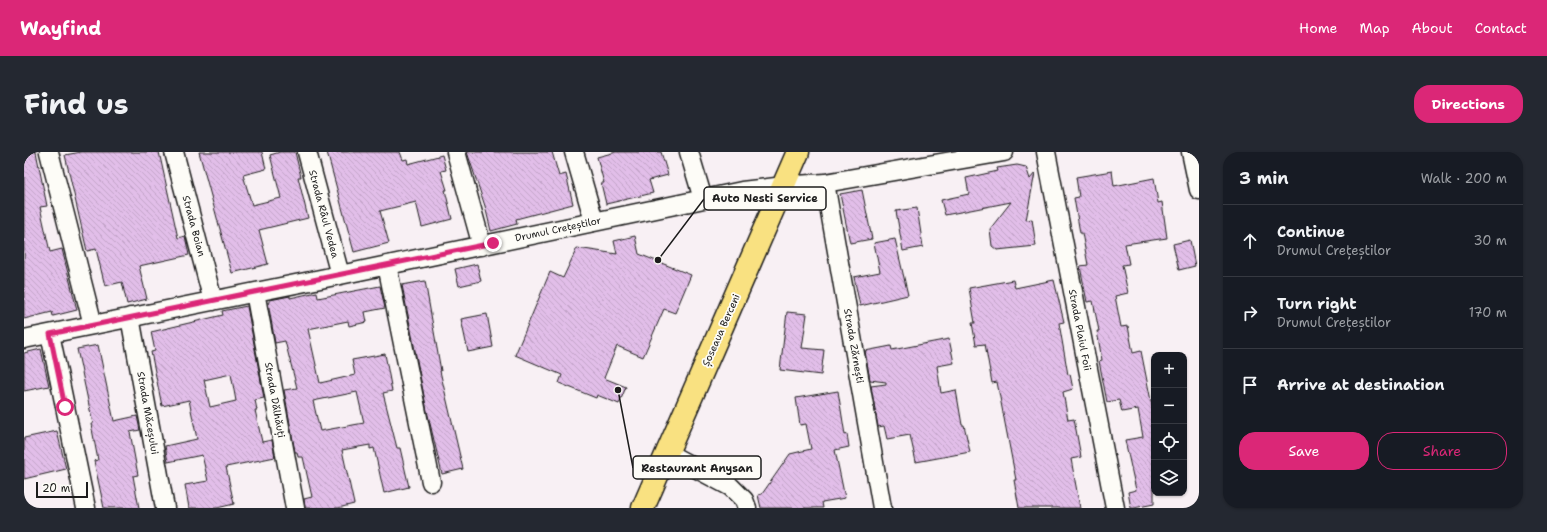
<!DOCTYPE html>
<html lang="en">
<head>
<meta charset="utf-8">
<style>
  :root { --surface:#171b24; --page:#242831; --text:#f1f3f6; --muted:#9ea1a6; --line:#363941; --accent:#db2777 }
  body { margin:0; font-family:"Shantell Sans",sans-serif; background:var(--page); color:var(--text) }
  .controls { position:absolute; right:12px; bottom:12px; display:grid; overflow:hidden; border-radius:8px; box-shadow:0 1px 3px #0004 }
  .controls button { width:36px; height:36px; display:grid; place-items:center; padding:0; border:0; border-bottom:1px solid var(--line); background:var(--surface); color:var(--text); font:20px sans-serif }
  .scale { position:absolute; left:12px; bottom:10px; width:52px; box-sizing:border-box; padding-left:4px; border:2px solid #1c1c1c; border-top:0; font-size:11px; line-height:14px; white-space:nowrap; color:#1c1c1c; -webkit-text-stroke:3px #fdfcf7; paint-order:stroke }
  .stop { position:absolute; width:12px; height:12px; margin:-9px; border:3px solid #db2777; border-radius:50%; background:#fff }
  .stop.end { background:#db2777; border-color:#fff; box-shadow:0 1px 4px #0008 }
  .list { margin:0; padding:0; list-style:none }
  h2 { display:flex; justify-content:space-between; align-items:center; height:52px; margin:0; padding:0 16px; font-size:17px }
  h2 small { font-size:13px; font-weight:400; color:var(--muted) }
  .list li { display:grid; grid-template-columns:26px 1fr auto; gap:12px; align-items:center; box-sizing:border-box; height:72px; padding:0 16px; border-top:1px solid var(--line) }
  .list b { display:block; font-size:15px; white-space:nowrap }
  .list p { margin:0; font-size:13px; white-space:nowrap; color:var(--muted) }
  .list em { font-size:13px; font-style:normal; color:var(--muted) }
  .actions { display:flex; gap:8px; padding:12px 16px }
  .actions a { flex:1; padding:9px 0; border:1px solid var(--accent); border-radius:16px; text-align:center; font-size:14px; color:var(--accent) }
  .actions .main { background:var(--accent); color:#fff }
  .icon { flex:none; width:22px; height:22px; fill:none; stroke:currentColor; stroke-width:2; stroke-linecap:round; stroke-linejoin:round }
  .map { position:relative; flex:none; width:1175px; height:356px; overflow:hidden; border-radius:16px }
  header { display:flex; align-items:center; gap:24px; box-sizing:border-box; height:56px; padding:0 20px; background:var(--accent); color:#fff }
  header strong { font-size:19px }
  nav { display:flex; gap:22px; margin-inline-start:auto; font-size:14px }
  .intro { display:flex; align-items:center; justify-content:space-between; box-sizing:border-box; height:96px; padding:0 24px }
  h1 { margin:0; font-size:28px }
  .button { padding:10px 18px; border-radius:16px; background:var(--accent); color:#fff; font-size:14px; font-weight:700 }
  main { display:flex; gap:24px; padding:0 24px }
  aside { flex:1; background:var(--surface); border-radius:16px; box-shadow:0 1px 3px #0004 }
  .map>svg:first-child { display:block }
  .building { fill:url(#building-back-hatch); stroke:#1c1c1c; fill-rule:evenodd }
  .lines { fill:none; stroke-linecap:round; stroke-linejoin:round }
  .minor-casing { stroke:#1c1c1c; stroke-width:21 }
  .major-casing { stroke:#1c1c1c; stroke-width:25 }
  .minor { stroke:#fdfcf7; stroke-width:18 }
  .major { stroke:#f9e181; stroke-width:22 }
  .route { stroke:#db2777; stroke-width:5 }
  .labels { text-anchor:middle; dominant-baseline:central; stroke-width:3.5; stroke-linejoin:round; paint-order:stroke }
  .street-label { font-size:10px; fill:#1c1c1c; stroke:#fdfcf7 }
  .leader { fill:none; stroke:#1c1c1c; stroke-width:1.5 }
  .callout-dot { fill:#1c1c1c; stroke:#fdfcf7; stroke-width:1.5 }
  .callout { fill:#fdfcf7; stroke:#1c1c1c; stroke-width:1.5 }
  .callout-label { font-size:11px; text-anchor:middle; font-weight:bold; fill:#1c1c1c }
</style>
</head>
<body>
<header>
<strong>Wayfind</strong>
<nav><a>Home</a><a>Map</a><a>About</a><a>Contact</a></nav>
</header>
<div class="intro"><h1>Find us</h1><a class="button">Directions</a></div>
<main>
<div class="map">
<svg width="1175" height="356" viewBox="0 0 1175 356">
  <defs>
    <pattern id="building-back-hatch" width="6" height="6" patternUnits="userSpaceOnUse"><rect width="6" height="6" fill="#e2bee9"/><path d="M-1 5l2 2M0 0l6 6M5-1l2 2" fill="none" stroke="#c1a3c7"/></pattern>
  </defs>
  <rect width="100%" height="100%" fill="#f8f0f4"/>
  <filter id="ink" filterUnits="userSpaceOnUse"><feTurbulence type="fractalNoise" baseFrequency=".025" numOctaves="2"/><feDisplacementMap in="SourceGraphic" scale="8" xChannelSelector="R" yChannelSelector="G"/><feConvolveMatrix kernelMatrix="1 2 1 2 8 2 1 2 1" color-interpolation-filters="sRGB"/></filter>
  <g filter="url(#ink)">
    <!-- building -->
    <path class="building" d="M 0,0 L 12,0 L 23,54 L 16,55 L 26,100 L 38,97 L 53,158 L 29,164 L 28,160 L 0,167 Z
      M 57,0 L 135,0 L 154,86 L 161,84 L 165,103 L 115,114 L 123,147 L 103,152 L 98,130 L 81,134 L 72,97 L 63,99 L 41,3 Z
      M 175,0 L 238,0 L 242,17 L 219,23 L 228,53 L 257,46 L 246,3 L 256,0 L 271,0 L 277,25 L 274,25 L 284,66 L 235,78 L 244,112 L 208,121 Z
      M 303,0 L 376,0 L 379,8 L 383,7 L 384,12 L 418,3 L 422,18 L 417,19 L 423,38 L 421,38 L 428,67 L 398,75 L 392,50 L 356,59 L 365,91 L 330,100 Z
      M 443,0 L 528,0 L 535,24 L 542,22 L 549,52 L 492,67 L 493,72 L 467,79 L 461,54 Z
      M 592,0 L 637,0 L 644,23 L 625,28 L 629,41 L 582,52 L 577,31 L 580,31 L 573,5 Z
      M 993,13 L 1002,15 L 1006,27 L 1011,21 L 1002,68 L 1008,67 L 1012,94 L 973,98 L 968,94 L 966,77 L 987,50 L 921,63 L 917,48 L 945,42 L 942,26 L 974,19 L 973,16 Z
      M 1088,19 L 1090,34 L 1130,26 L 1134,51 L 1138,50 L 1143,86 L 1101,92 L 1105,112 L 1098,113 L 1104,141 L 1091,144 L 1097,175 L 1104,174 L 1109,201 L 1117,199 L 1130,264 L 1130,352 L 1110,356 L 1107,356 L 1104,340 L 1112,338 L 1101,288 L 1119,285 L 1114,257 L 1098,260 L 1095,248 L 1083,250 L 1075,209 L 1078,208 L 1073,179 L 1075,179 L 1069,149 L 1063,150 L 1056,114 L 1064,113 L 1058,81 L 1056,81 L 1050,46 L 1055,45 L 1052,25 Z
      M 838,38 L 848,87 L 826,91 L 816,42 Z
      M 893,56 L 899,95 L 879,99 L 872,59 Z
      M 611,84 L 615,102 L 667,123 L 651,161 L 640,157 L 619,205 L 593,194 L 580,226 L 602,235 L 595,252 L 573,243 L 572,246 L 535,231 L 538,223 L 491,203 L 526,120 L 539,126 L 553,96 L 593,102 L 590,89 Z
      M 871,87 L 884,143 L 836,154 L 830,125 L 856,120 L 850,91 Z
      M 1166,88 L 1171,114 L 1155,118 L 1149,92 Z
      M 453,112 L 457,129 L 435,134 L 431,117 Z
      M 989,128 L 991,136 L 1030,128 L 1040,170 L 1035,171 L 1044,223 L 1046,222 L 1049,237 L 1039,240 L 1044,268 L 1050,267 L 1057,305 L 1047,307 L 1056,356 L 995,356 L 990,328 L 992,328 L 973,230 L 968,231 L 961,192 L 952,193 L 948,171 L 951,171 L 945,136 Z
      M 401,129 L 417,219 L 416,219 L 439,317 L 418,322 L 403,259 L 378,133 Z
      M 356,134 L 361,156 L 341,160 L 343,170 L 325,174 L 324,169 L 284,177 L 296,231 L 331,223 L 328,208 L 361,202 L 368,239 L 359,241 L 373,296 L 376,296 L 385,335 L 360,341 L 350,296 L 346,297 L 346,293 L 318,298 L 330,352 L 314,356 L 281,356 L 280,347 L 288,345 L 279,305 L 274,305 L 273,300 L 271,300 L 260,238 L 273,236 L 261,189 L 251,191 L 244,150 L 246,150 L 246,148 L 266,144 L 266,146 L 293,140 L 294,146 ZM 333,240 L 340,271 L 296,279 L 289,249 Z
      M 223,154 L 240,246 L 231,248 L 233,258 L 231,258 L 238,290 L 248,288 L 251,305 L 202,315 L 210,352 L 193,356 L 165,356 L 161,333 L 184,329 L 178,303 L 144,310 L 141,294 L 173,287 L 165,248 L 138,254 L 127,200 L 131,199 L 127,180 L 199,163 L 198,159 ZM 207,222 L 212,249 L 186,255 L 180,228 Z
      M 763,160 L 783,162 L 778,196 L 800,198 L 797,223 L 756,218 Z
      M 463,162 L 469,195 L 444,200 L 437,167 Z
      M 925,187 L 930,211 L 913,214 L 917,241 L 932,238 L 938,273 L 940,273 L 946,300 L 892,310 L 886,283 L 863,287 L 860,274 L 854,275 L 847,234 L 862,232 L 862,230 L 846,228 L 841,199 L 867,194 L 868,198 Z
      M 74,193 L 90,269 L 113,264 L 116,278 L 106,280 L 114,323 L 109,324 L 115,356 L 80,356 L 70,309 L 74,308 L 67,272 L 69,272 L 53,197 Z
      M 17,197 L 25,234 L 0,239 L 0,201 Z
      M 814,239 L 821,283 L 823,282 L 825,295 L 811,298 L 821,346 L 798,350 L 799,356 L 737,356 L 734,343 L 738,342 L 766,302 L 787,297 L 782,272 L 776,273 L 772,246 Z
      M 33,279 L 42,317 L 0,327 L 0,286 Z"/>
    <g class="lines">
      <!-- minor casing -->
      <g class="minor-casing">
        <path id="minor" d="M 25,0 L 69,173
          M 150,0 L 189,149
          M 283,0 L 316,123
          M 432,0 L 458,94
          M 550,0 L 570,69
          M 665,0 L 679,47
          M 1022,0 L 1091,356
          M 1167,0 L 1175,38
          M 801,31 L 858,356
          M 363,113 L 407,330
          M 231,140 L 271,356
          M 106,165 L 141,356
          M 26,182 L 62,356
          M 0,187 L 316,123 L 718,39 L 760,34 L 801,31 L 980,0
          M 643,301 L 707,335 L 720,348 L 723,356"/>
      </g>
      <!-- major casing -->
      <g class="major-casing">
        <path id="major" d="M 619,356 L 774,0"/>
      </g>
      <!-- minor -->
      <use href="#minor" class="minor"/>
      <!-- major -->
      <use href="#major" class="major"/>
    </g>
  </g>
  <g class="lines" filter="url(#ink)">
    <!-- route -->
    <path class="route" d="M 41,255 L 26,182 L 469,91"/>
  </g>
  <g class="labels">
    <!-- street labels -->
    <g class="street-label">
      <text transform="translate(300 62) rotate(75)">Strada Râul Vedea</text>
      <text transform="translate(170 74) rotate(75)">Strada Boian</text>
      <text transform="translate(534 77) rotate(-12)">Drumul Crețeștilor</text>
      <text transform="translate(697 178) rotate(-66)">Șoseaua Berceni</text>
      <text transform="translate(1056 178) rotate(79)">Strada Plaiul Foii</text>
      <text transform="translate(830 194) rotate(80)">Strada Zărnești</text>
      <text transform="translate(251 248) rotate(80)">Strada Dălhăuți</text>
      <text transform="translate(124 261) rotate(80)">Strada Măceșului</text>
    </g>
  </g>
  <!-- callouts -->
  <path class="leader" d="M634 108L680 47M594 238L609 316"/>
  <g class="callout-dot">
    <circle cx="634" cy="108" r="4"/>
    <circle cx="594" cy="238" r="4"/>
  </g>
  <g class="callout">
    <rect x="680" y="35" width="122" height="23" rx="4"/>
    <rect x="609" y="304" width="128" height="23" rx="4"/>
  </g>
  <g class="callout-label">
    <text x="741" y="50">Auto Nesti Service</text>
    <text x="673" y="320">Restaurant Anysan</text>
  </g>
</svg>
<div class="controls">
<button>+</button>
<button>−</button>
<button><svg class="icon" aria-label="locate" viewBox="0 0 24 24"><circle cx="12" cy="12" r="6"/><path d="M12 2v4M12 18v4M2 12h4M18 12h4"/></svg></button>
<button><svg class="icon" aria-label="layers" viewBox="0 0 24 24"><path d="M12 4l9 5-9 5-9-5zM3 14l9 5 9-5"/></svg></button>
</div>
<div class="scale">20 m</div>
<div class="stop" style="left:41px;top:255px"></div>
<div class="stop end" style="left:469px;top:91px"></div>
</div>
<aside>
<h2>3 min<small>Walk · 200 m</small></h2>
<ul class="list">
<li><svg class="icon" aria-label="ahead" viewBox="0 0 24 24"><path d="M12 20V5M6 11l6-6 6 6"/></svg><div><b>Continue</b><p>Drumul Crețeștilor</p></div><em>30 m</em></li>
<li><svg class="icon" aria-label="right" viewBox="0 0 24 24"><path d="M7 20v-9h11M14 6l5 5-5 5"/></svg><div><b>Turn right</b><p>Drumul Crețeștilor</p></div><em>170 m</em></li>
<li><svg class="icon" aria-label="arrive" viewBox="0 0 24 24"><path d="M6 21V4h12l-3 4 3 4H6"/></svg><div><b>Arrive at destination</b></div></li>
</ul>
<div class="actions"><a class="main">Save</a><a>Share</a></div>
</aside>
</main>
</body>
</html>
